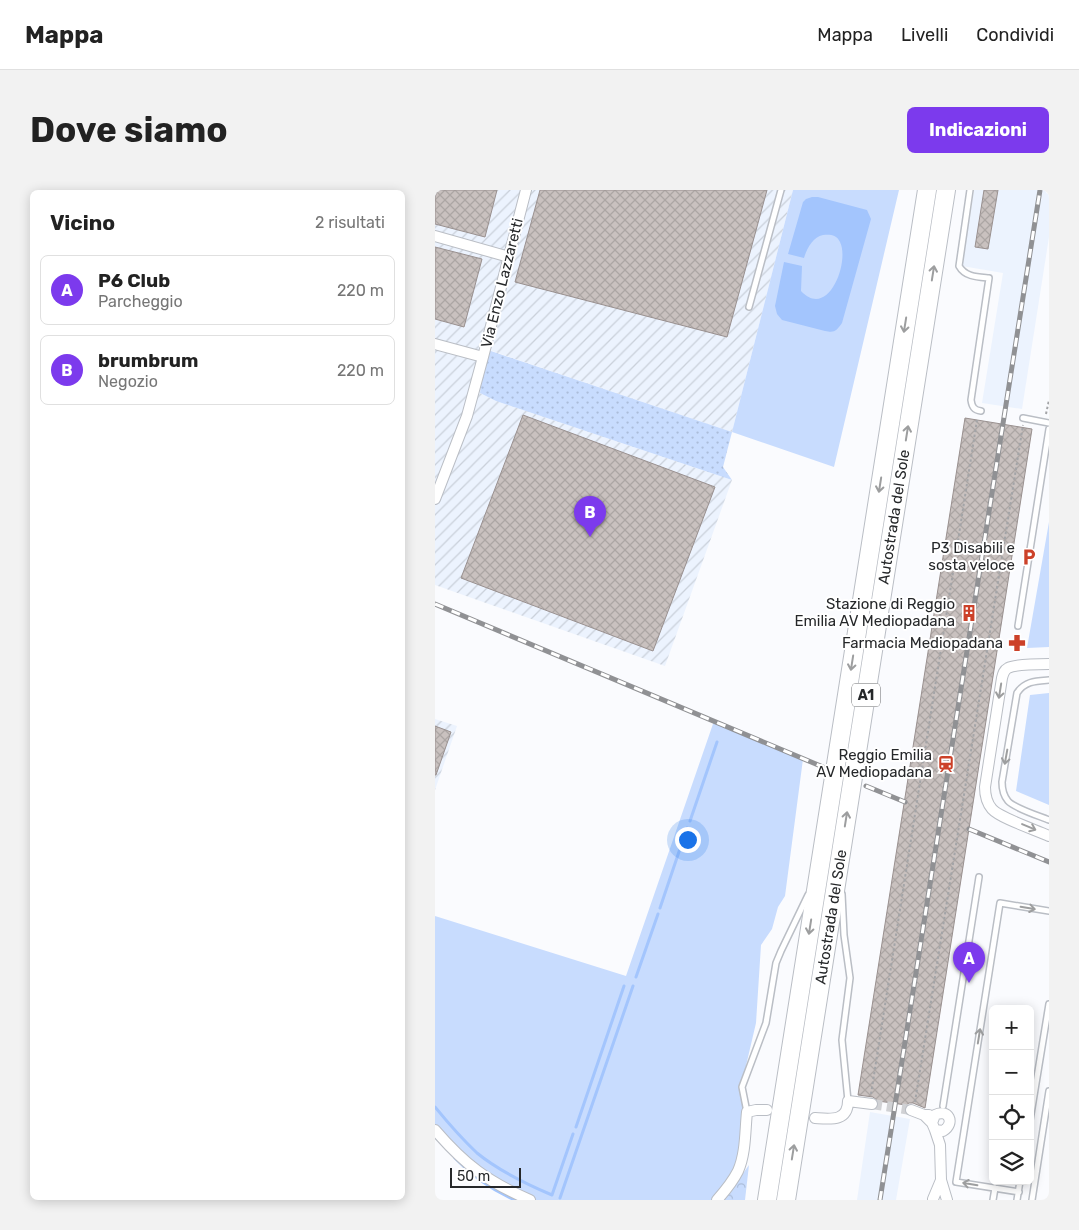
<!DOCTYPE html>
<html lang="it">
<head>
<meta charset="utf-8">
<style>
  :root { --surface:#fff; --page:#f2f2f2; --text:#222; --muted:#767676; --line:#e0e0e0; --accent:#7c3aed }
  body { margin:0; font-family:Rubik,sans-serif; background:var(--page); color:var(--text) }
  .controls { position:absolute; right:15px; bottom:15px; display:grid; overflow:hidden; border-radius:8px; box-shadow:0 2px 12px #0003 }
  .controls button { width:45px; height:45px; display:grid; place-items:center; padding:0; border:0; border-bottom:1px solid var(--line); background:var(--surface); color:var(--text); font:25px sans-serif }
  .scale { position:absolute; left:15px; bottom:12px; width:71px; box-sizing:border-box; padding-left:5px; border:2px solid #26282a; border-top:0; font-size:14px; line-height:18px; white-space:nowrap; color:#26282a; -webkit-text-stroke:4px #fff; paint-order:stroke }
  .you { position:absolute; left:252px; top:649px; width:18px; height:18px; margin:-12px; border:4px solid #fff; border-radius:50%; background:#1a73e8; box-shadow:0 0 0 8px #1a73e833 }
  .badge { display:grid; place-items:center; width:32px; height:32px; border-radius:50%; background:var(--accent); color:#fff; font-size:16px; font-weight:700 }
  .pin { position:absolute; translate:-50% -41px; filter:drop-shadow(0 1px 2px #0008) }
  .pin::after { content:''; position:absolute; top:26px; width:18px; height:15px; background:inherit; clip-path:polygon(0 0,100% 0,50% 100%) }
  .list { margin:0; padding:0; list-style:none }
  h2 { display:flex; justify-content:space-between; align-items:center; height:65px; margin:0; padding:0 20px; font-size:21px }
  h2 small { font-size:16px; font-weight:400; color:var(--muted) }
  .list li { display:grid; grid-template-columns:32px 1fr auto; gap:15px; align-items:center; box-sizing:border-box; height:70px; margin:0 10px 10px; padding:0 10px; border:1px solid var(--line); border-radius:8px }
  .list b { display:block; font-size:19px; white-space:nowrap }
  .list p { margin:0; font-size:16px; white-space:nowrap; color:var(--muted) }
  .list em { font-size:16px; font-style:normal; color:var(--muted) }
  .icon { flex:none; width:28px; height:28px; fill:none; stroke:currentColor; stroke-width:2; stroke-linecap:round; stroke-linejoin:round }
  .map { position:relative; flex:none; width:614px; height:1010px; overflow:hidden; border-radius:8px }
  header { display:flex; align-items:center; gap:30px; box-sizing:border-box; height:70px; padding:0 25px; background:var(--surface); border-bottom:1px solid var(--line) }
  header strong { font-size:24px }
  nav { display:flex; gap:28px; margin-inline-start:auto; font-size:18px }
  .intro { display:flex; align-items:center; justify-content:space-between; box-sizing:border-box; height:120px; padding:0 30px }
  h1 { margin:0; font-size:35px }
  .button { padding:12px 22px; border-radius:8px; background:var(--accent); color:#fff; font-size:18px; font-weight:700 }
  main { display:flex; gap:30px; padding:0 30px }
  aside { flex:1; background:var(--surface); border-radius:8px; box-shadow:0 2px 12px #0003 }
  .map>svg:first-child { display:block }
  .built { fill:#ecf3fe }
  .industrial { fill:url(#industrial-furrows) }
  .grass { fill:#c8dcfe }
  .forest { fill:url(#forest-crowns) }
  .garden { fill:url(#garden-dots) }
  .water { fill:#a3c5fd }
  .lines { fill:none; stroke-linecap:round; stroke-linejoin:round }
  .stream { stroke:#a3c5fd; stroke-width:3 }
  .building { fill:url(#building-cross-hatch); stroke:#99908f }
  .street-tunnel { stroke:#d0d1d4; stroke-width:10; stroke-dasharray:10 5; stroke-linecap:butt }
  .lane-casing { stroke:#babec5; stroke-width:8 }
  .street-casing { stroke:#babec5; stroke-width:12 }
  .highway-casing { stroke:#babec5; stroke-width:20 }
  .path { stroke:#a3a4a7; stroke-width:2; stroke-dasharray:2.5 2.5; stroke-linecap:butt }
  .lane { stroke:#fff; stroke-width:5 }
  .street { stroke:#fff; stroke-width:10 }
  .highway { stroke:#fff; stroke-width:18 }
  .rail-casing { stroke:#909194; stroke-width:5 }
  .rail { stroke:#fff; stroke-width:3; stroke-dasharray:9; stroke-linecap:butt }
  .oneway { stroke:#9d9e9f }
  .labels { text-anchor:middle; dominant-baseline:central; stroke-width:4; stroke-linejoin:round; paint-order:stroke }
  .shield { fill:#fff; stroke:#67686a; stroke-width:1 }
  .shield-label { font-size:14px; font-weight:bold; fill:#26282a }
  .street-label { font-size:15px; fill:#26282a; stroke:#fff }
  .poi-label { font-size:15px; fill:#26282a; stroke:#fff; text-anchor:end }
</style>
</head>
<body>
<header>
<strong>Mappa</strong>
<nav><a>Mappa</a><a>Livelli</a><a>Condividi</a></nav>
</header>
<div class="intro"><h1>Dove siamo</h1><a class="button">Indicazioni</a></div>
<main>
<aside>
<h2>Vicino<small>2 risultati</small></h2>
<ul class="list">
<li><span class="badge">A</span><div><b>P6 Club</b><p>Parcheggio</p></div><em>220 m</em></li>
<li><span class="badge">B</span><div><b>brumbrum</b><p>Negozio</p></div><em>220 m</em></li>
</ul>
</aside>
<div class="map">
<svg width="614" height="1010" viewBox="0 0 614 1010">
  <defs>
    <pattern id="industrial-furrows" width="10" height="10" patternUnits="userSpaceOnUse" patternTransform="scale(1.25)"><rect width="10" height="10" fill="#ecf3fe"/><path d="M-1 1l2-2M0 10L10 0M9 11l2-2" fill="none" stroke="#cad0da"/></pattern>
    <pattern id="forest-crowns" width="20" height="18" patternUnits="userSpaceOnUse" patternTransform="scale(1.25)"><rect width="20" height="18" fill="#c8dcfe"/><path d="M2 6a3 3 0 1 1 6 0M12 15a3 3 0 1 1 6 0" fill="none" stroke="#acbdda"/></pattern>
    <pattern id="garden-dots" width="8" height="8" patternUnits="userSpaceOnUse" patternTransform="scale(1.25)"><rect width="8" height="8" fill="#c8dcfe"/><path d="M2 2h.1M6 6h.1" fill="none" stroke="#acbdda" stroke-width="1.8" stroke-linecap="round"/></pattern>
    <pattern id="building-cross-hatch" width="8" height="8" patternUnits="userSpaceOnUse" patternTransform="scale(1.25)"><rect width="8" height="8" fill="#c9c1bf"/><path d="M0 0l8 8M0 8l8-8" fill="none" stroke="#aca6a4"/></pattern>
  </defs>
  <rect width="100%" height="100%" fill="#fafbfe"/>
  <!-- built -->
  <path class="built" d="M 539,0 L 612,0 L 611,3 L 614,4 L 614,47 L 587,219 L 547,213 L 568,83 L 527,76 Z
    M 435,922 L 475,929 L 461,1010 L 422,1010 Z"/>
  <!-- industrial -->
  <path class="industrial" d="M 0,0 L 358,0 L 297,242 L 51,159 L 45,203 L 61,211 L 297,290 L 230,476 L 0,395 Z
    M 0,529 L 22,536 L 0,600 Z"/>
  <!-- grass -->
  <path class="grass" d="M 358,0 L 464,0 L 399,277 L 297,242 Z
    M 614,332 L 614,457 L 592,458 Z
    M 614,503 L 614,615 L 581,601 L 595,505 Z
    M 279,531 L 368,569 L 350,706 L 343,717 L 337,739 L 326,755 L 321,833 L 306,897 L 309,912 L 308,962 L 282,1010 L 95,1010 L 74,1001 L 0,940 L 0,726 L 191,786 Z"/>
  <!-- forest -->
  <path class="forest" d="M 314,975 L 310,1010 L 289,1010 Z"/>
  <!-- garden -->
  <path class="garden" d="M 50,159 L 297,242 L 288,277 L 297,290 L 61,211 L 45,203 Z"/>
  <!-- water -->
  <path class="water" d="M 377,7 L 383,7 L 432,20 L 436,29 L 407,133 C 401,141 400,143 390,141 L 347,130 L 342,124 L 340,116 L 349,72 L 367,76 L 366,101 C 393,130 415,72 405,52 C 402,45 395,44 388,45 C 378,47 372,58 369,68 L 353,64 L 368,12 L 371,9 Z"/>
  <g class="lines">
    <!-- stream -->
    <path class="stream" d="M 255,631 L 282,552
      M 225,718 L 252,638
      M 201,787 L 223,724
      M 0,917 C 13,933 27,949 42,963 C 64,981 91,994 117,1005 L 138,944
      M 141,937 L 189,796
      M 20,968 C 37,986 57,1000 80,1010
      M 125,1008 L 198,796"/>
  </g>
  <!-- building -->
  <path class="building" d="M 2,0 L 62,0 L 50,47 L 0,34 L 0,8 Z
    M 105,0 L 332,0 L 292,147 L 80,92 Z
    M 549,0 L 563,0 L 553,59 L 540,57 Z
    M 0,57 L 47,69 L 29,137 L 0,129 Z
    M 88,225 L 280,297 L 218,461 L 26,388 Z
    M 530,228 L 597,239 L 490,918 L 478,913 L 474,913 L 471,915 L 443,911 L 438,907 L 423,905 Z
    M 0,536 L 16,542 L 1,585 L 0,585 Z"/>
  <g class="lines">
    <!-- street-tunnel -->
    <path class="street-tunnel" d="M 437,914 L 476,920"/>
    <!-- lane casing -->
    <g class="lane-casing">
      <path id="lane" d="M 535,0 L 524,76 C 530,87 543,87 554,88 L 536,210 C 537,217 539,220 546,221
        M 314,117 L 346,0
        M 588,228 L 614,233
        M 583,436 L 614,239
        M 614,490 C 601,491 590,491 582,503 L 567,592 C 567,599 568,605 573,611 C 579,618 604,626 614,630
        M 407,704 L 409,745 L 415,788 L 407,850 L 413,911
        M 508,916 L 544,687
        M 312,922 L 307,897 L 331,833 L 341,773 L 346,761 L 373,705
        M 595,930 L 614,814
        M 584,1002 L 521,992 L 565,713 L 614,721
        M 558,1010 L 560,998
        M 582,1010 L 585,991
        M 597,1010 L 614,901"/>
    </g>
    <!-- street casing -->
    <g class="street-casing">
      <path id="street" d="M 0,46 L 74,67
        M 0,154 L 48,167 L 91,0
        M 0,309 L 32,226 L 48,167
        M 614,474 C 605,474 580,474 573,478 C 569,480 568,484 567,488 L 550,597 C 550,605 551,612 557,619 C 565,628 601,640 614,646
        M 476,920 L 489,925 L 494,925
        M 489,925 L 497,933 L 500,940 L 505,955 L 506,990 L 512,1010
        M 380,928 C 395,929 413,932 413,911 L 437,914
        M 497,933 L 500,925 C 513,918 521,933 508,941 L 500,940
        M 0,940 C 30,975 53,992 95,1010
        M 498,1009 L 506,990
        M 282,1010 C 290,1001 298,991 303,981 C 311,963 310,940 312,922 L 321,920 L 332,920"/>
    </g>
    <!-- highway casing -->
    <g class="highway-casing">
      <path id="highway" d="M 332,1010 L 492,0
        M 351,1010 L 511,0"/>
    </g>
    <!-- path -->
    <path class="path" d="M 611,224 L 614,210
      M 436,904 L 542,230
      M 480,912 L 588,235"/>
    <!-- lane -->
    <use href="#lane" class="lane"/>
    <!-- street -->
    <use href="#street" class="street"/>
    <!-- highway -->
    <use href="#highway" class="highway"/>
    <!-- rail casing -->
    <g class="rail-casing">
      <path id="rail" d="M 0,414 L 388,577
        M 431,596 L 470,612
        M 534,639 L 614,672
        M 445,1010 L 605,0"/>
    </g>
    <!-- rail -->
    <use href="#rail" class="rail"/>
  </g>
  <!-- one-way arrows -->
  <defs><path id="oneway-shaft" d="M-6 0H5M1.5-3L5.5 0L1.5 3" fill="none" stroke-width="1.6" stroke-linecap="round" stroke-linejoin="round" transform="scale(1.25)"/></defs>
  <g class="oneway">
    <use href="#oneway-shaft" transform="translate(498 83) rotate(-81)"/>
    <use href="#oneway-shaft" transform="translate(470 135) rotate(99)"/>
    <use href="#oneway-shaft" transform="translate(472 243) rotate(-81)"/>
    <use href="#oneway-shaft" transform="translate(445 295) rotate(99)"/>
    <use href="#oneway-shaft" transform="translate(417 473) rotate(99)"/>
    <use href="#oneway-shaft" transform="translate(565 501) rotate(99)"/>
    <use href="#oneway-shaft" transform="translate(571 567) rotate(100)"/>
    <use href="#oneway-shaft" transform="translate(411 629) rotate(-81)"/>
    <use href="#oneway-shaft" transform="translate(594 637) rotate(23)"/>
    <use href="#oneway-shaft" transform="translate(593 718) rotate(9)"/>
    <use href="#oneway-shaft" transform="translate(375 737) rotate(99)"/>
    <use href="#oneway-shaft" transform="translate(544 846) rotate(-81)"/>
    <use href="#oneway-shaft" transform="translate(358 962) rotate(-81)"/>
    <use href="#oneway-shaft" transform="translate(535 994) rotate(-171)"/>
  </g>
  <!-- icons -->
  <defs>
    <g id="parking-bare" transform="scale(1.35)"><path d="M-3.5-5.5H1a3.5 3.5 0 0 1 0 7H-1V5.5H-3.5ZM-1-3.4V-.6H.8a1.4 1.4 0 0 0 0-2.8Z" fill="#cc4129" stroke="#fff" stroke-width="2.5" paint-order="stroke"/></g>
    <g id="building-bare" transform="scale(1.35)"><path d="M-4-6H4V6H1V3H-1V6H-4ZM-2.5-4.3h1.7v1.8h-1.7ZM.8-4.3h1.7v1.8H.8ZM-2.5-1h1.7V.8h-1.7ZM.8-1h1.7V.8H.8Z" fill="#cc4129" stroke="#fff" stroke-width="2.5" paint-order="stroke"/></g>
    <g id="pharmacy-bare" transform="scale(1.35)"><path d="M-2-6h4v4h4v4h-4v4h-4v-4h-4v-4h4Z" fill="#cc4129" stroke="#fff" stroke-width="2.5" paint-order="stroke"/></g>
    <g id="station-bare" transform="scale(1.35)"><path d="M-3-6H3Q5-6 5-4V2Q5 4 3 4L4.5 6H3L1.5 4h-3L-3 6H-4.5L-3 4Q-5 4-5 2V-4Q-5-6-3-6ZM-3.5-4v3h7v-3ZM-3.5 1v1.5H-2V1ZM2 1v1.5H3.5V1Z" fill="#cc4129" stroke="#fff" stroke-width="2.5" paint-order="stroke"/></g>
  </defs>
  <g fill-rule="evenodd">
    <use href="#parking-bare" x="594" y="367"/>
    <use href="#building-bare" x="534" y="423"/>
    <use href="#pharmacy-bare" x="582" y="453"/>
    <use href="#station-bare" x="511" y="574"/>
  </g>
  <g class="labels">
    <!-- shield labels -->
    <rect class="shield" x="417" y="493.5" width="28" height="23" rx="4"/>
    <g class="shield-label">
      <text x="431" y="505">A1</text>
    </g>
    <!-- street labels -->
    <g class="street-label">
      <text transform="translate(67 93) rotate(-76)">Via Enzo Lazzaretti</text>
      <text transform="translate(459 327) rotate(-81)">Autostrada del Sole</text>
      <text transform="translate(396 727) rotate(-81)">Autostrada del Sole</text>
    </g>
    <!-- poi labels -->
    <g class="poi-label">
      <text x="580" y="358">P3 Disabili e<tspan x="580" dy="17">sosta veloce</tspan></text>
      <text x="520" y="414">Stazione di Reggio<tspan x="520" dy="17">Emilia AV Mediopadana</tspan></text>
      <text x="568" y="453">Farmacia Mediopadana</text>
      <text x="497" y="565">Reggio Emilia<tspan x="497" dy="17">AV Mediopadana</tspan></text>
    </g>
  </g>
</svg>
<div class="controls">
<button>+</button>
<button>−</button>
<button><svg class="icon" aria-label="locate" viewBox="0 0 24 24"><circle cx="12" cy="12" r="6"/><path d="M12 2v4M12 18v4M2 12h4M18 12h4"/></svg></button>
<button><svg class="icon" aria-label="layers" viewBox="0 0 24 24"><path d="M12 4l9 5-9 5-9-5zM3 14l9 5 9-5"/></svg></button>
</div>
<div class="scale">50 m</div>
<div class="you"></div>
<div class="pin badge" style="left:534px;top:793px">A</div>
<div class="pin badge" style="left:155px;top:347px">B</div>
</div>
</main>
</body>
</html>
